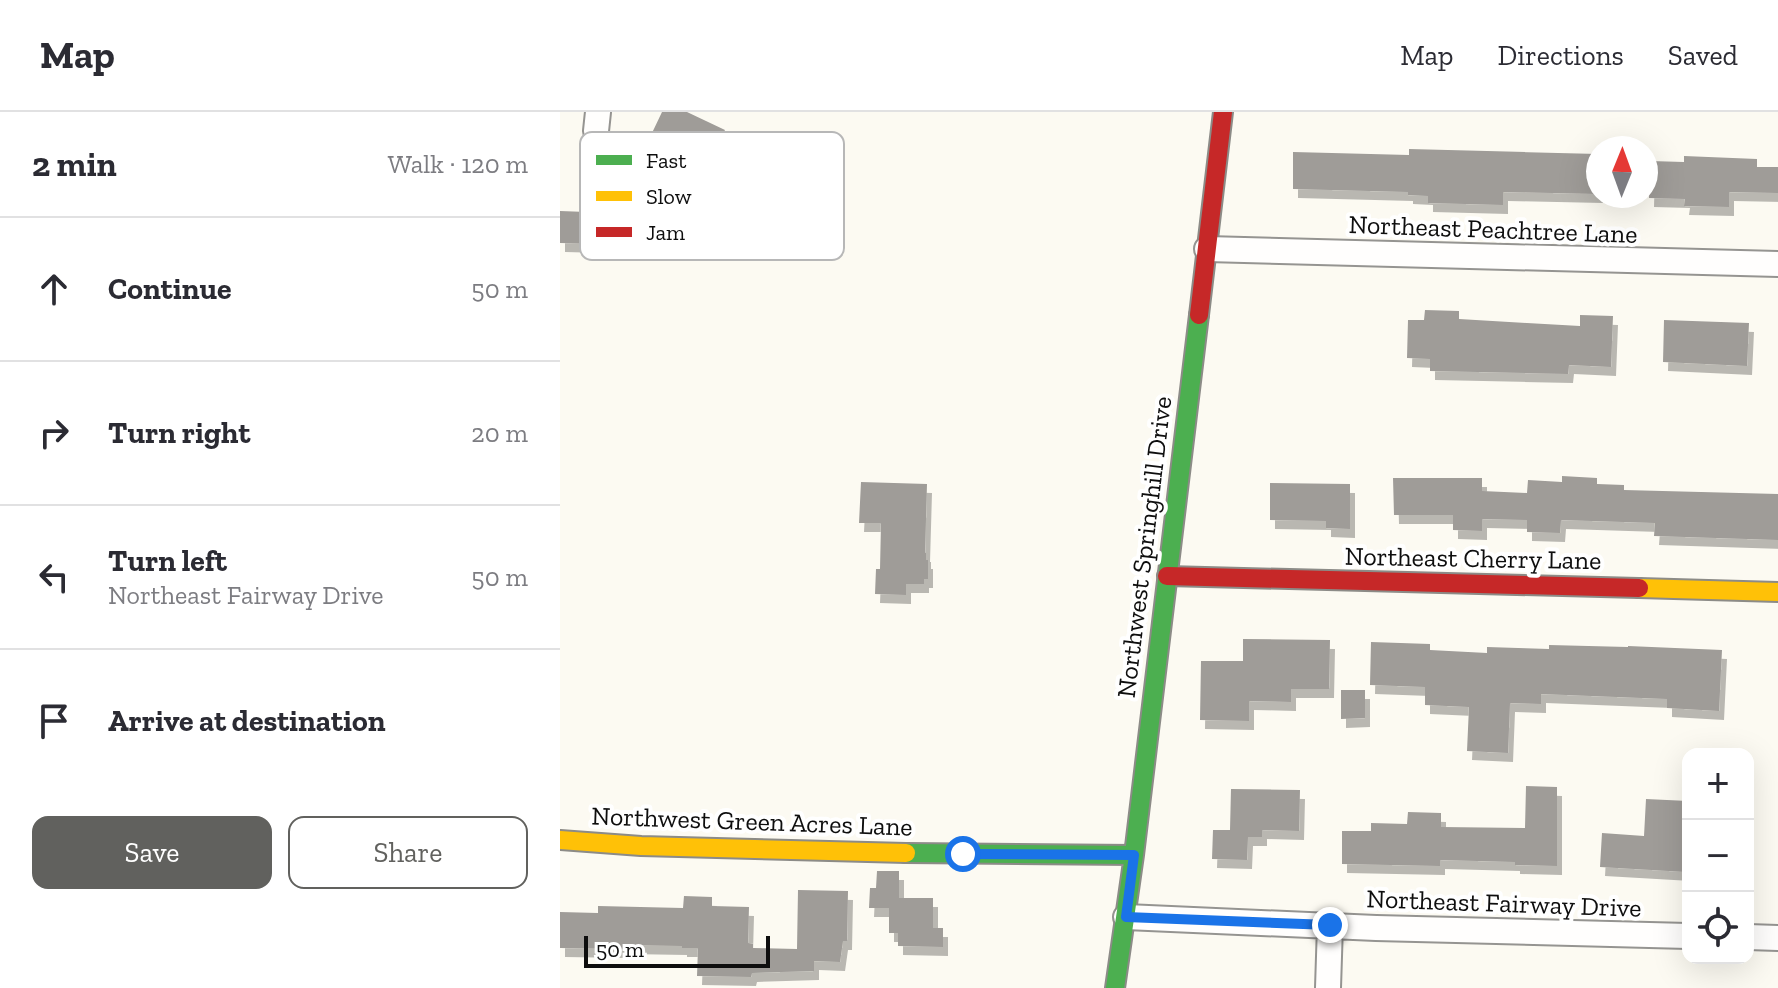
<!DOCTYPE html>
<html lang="en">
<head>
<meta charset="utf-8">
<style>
  :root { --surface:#fff; --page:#f2f2f3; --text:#2b2b33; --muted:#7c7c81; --line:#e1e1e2; --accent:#61615e }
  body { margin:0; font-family:"Zilla Slab",serif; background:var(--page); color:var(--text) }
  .controls { position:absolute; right:24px; bottom:24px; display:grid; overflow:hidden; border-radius:16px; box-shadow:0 8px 32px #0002 }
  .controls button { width:72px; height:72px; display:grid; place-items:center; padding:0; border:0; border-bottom:2px solid var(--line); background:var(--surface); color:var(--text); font:40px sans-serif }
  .compass { position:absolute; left:1026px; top:24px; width:72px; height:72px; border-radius:50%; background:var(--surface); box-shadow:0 8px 32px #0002; rotate:1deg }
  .scale { position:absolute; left:24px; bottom:20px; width:186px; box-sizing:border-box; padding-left:8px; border:4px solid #0e0e0e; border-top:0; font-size:22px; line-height:28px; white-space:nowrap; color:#0e0e0e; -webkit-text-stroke:6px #fff; paint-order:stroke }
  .stop { position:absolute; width:24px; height:24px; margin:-18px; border:6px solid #1a73e8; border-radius:50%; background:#fff }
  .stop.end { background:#1a73e8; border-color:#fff; box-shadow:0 2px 8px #0008 }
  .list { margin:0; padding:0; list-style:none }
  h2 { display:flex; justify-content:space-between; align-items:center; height:104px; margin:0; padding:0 32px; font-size:34px }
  h2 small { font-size:26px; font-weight:400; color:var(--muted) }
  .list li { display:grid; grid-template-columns:52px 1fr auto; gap:24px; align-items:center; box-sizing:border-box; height:144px; padding:0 32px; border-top:2px solid var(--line) }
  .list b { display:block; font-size:30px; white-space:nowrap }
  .list p { margin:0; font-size:26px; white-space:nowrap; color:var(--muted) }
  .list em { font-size:26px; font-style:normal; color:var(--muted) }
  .actions { display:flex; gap:16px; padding:24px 32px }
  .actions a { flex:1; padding:18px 0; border:2px solid var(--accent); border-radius:16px; text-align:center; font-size:28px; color:var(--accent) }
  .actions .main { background:var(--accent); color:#fff }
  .icon { flex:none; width:44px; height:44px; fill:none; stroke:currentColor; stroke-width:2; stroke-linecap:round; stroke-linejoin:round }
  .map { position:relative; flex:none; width:1218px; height:876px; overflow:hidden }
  header { display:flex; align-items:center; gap:48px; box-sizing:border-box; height:112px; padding:0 40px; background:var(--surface); border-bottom:2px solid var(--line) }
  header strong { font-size:38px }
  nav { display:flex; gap:44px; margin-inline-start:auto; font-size:28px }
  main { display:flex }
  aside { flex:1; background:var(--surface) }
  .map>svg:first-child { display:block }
  .building { fill:#9f9c98; filter:url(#shadow) }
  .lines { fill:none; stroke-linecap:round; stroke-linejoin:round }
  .street-casing { stroke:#959491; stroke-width:28 }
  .fast-casing { stroke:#8c8b87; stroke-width:22 }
  .slow-casing { stroke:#8c8b87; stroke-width:22 }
  .jam-casing { stroke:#8c8b87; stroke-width:22 }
  .street { stroke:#fffefd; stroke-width:24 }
  .fast { stroke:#4caf50; stroke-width:18 }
  .slow { stroke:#ffc107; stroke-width:18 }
  .jam { stroke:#c62828; stroke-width:18 }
  .route { stroke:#1a73e8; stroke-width:10 }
  .labels { text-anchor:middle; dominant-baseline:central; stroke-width:8; stroke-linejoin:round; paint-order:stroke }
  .street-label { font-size:26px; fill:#0e0e0e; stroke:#fff }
  .key { fill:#fff; stroke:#b7b7b7; stroke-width:2 }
  .key-label { font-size:22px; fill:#0e0e0e }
</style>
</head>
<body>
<header>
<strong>Map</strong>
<nav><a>Map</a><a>Directions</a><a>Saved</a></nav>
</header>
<main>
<aside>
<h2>2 min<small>Walk · 120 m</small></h2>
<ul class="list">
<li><svg class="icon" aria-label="ahead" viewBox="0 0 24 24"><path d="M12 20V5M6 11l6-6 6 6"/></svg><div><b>Continue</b></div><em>50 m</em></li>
<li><svg class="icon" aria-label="right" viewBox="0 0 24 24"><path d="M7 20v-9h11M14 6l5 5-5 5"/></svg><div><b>Turn right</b></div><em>20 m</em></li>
<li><svg class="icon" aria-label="left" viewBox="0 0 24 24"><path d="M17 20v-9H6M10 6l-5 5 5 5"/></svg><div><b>Turn left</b><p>Northeast Fairway Drive</p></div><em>50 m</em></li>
<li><svg class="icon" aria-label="arrive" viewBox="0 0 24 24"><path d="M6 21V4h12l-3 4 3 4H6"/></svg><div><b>Arrive at destination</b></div></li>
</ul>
<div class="actions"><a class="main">Save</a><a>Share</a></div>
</aside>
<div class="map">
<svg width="1218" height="876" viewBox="0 0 1218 876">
  <defs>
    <filter id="shadow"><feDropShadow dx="5" dy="9" stdDeviation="0" flood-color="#0004"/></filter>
  </defs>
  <rect width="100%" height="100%" fill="#fcfaf2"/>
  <!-- building -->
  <path class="building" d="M 102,0 L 127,0 L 165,18 L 131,87 L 92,68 L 110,30 L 92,21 Z
    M 849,37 L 1038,42 L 1038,82 L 943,80 L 943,93 L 868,91 L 868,84 L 848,83 L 848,80 L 733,77 L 733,40 L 849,43 Z
    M 1124,44 L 1197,47 L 1197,55 L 1218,55 L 1218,81 L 1169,80 L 1169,95 L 1124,94 L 1125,87 L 1089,86 L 1090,49 L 1124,50 Z
    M 28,84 L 77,85 L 76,133 L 0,131 L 0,99 L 27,100 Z
    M 865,198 L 899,199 L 899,207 L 1020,214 L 1020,203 L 1053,204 L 1051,255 L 1009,253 L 1008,262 L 870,259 L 870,247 L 847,246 L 848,208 L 864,208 Z
    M 1104,208 L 1189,211 L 1187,254 L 1103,250 Z
    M 1002,364 L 1037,366 L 1037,372 L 1064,373 L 1064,378 L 1218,382 L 1218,428 L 1094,424 L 1095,411 L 1001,408 L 1000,421 L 967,420 L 967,408 L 922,407 L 922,419 L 893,418 L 893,403 L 834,403 L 833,366 L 922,366 L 922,379 L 967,381 L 968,368 L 1002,370 Z
    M 301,370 L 367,372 L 365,441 L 366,441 L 366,448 L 368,448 L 368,467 L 364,467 L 364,472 L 346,472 L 346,483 L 315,482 L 316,457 L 320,457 L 321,411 L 299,411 Z
    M 710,371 L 790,372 L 790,417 L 766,416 L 766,409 L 710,408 Z
    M 683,527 L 770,528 L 769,577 L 731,577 L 731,590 L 689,589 L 689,609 L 640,608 L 641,549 L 683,549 Z
    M 811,530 L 870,532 L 870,538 L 927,541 L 927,535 L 989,537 L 989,533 L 1068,535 L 1068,534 L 1162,538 L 1159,599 L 1107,596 L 1107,587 L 981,582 L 981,592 L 950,591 L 948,641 L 907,639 L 909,595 L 865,593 L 865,575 L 810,573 Z
    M 781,578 L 805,578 L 805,606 L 781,607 Z
    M 966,674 L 997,675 L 997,754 L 955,753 L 955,750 L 880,748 L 880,754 L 782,752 L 782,719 L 811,719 L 811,711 L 847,712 L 848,700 L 881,701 L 881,715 L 965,716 Z
    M 671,677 L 740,678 L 739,719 L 702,718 L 702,725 L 688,725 L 687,748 L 652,747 L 653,718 L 670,718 Z
    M 1086,687 L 1128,689 L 1126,760 L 1040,755 L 1042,721 L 1084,724 Z
    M 317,759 L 339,759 L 339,786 L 373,786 L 373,816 L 383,816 L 383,835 L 338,834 L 338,821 L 329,821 L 329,796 L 309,796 L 310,776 L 316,776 Z
    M 238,778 L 288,779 L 287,829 L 283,829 L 280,850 L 254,849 L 254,859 L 192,861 L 191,865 L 137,864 L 138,836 L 122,836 L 122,834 L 63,833 L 63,837 L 0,836 L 0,800 L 38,801 L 38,794 L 123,796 L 124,784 L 152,785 L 152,794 L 189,795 L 188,831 L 193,832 L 193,836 L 237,837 Z"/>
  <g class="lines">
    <!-- street casing -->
    <g class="street-casing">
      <path id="street" d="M 36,19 L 38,0
        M 647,137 L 1218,152
        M 566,805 L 816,816 L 1128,824
        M 1188,825 L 1218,826
        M 768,876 L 770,813"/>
    </g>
    <!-- fast casing -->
    <g class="fast-casing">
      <path id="fast" d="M 346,741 L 574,743
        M 555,876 L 574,743 L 639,203"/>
    </g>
    <!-- slow casing -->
    <g class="slow-casing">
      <path id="slow" d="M 1079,476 L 1218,480
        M 0,728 L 81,734 L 346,741"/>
    </g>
    <!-- jam casing -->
    <g class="jam-casing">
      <path id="jam" d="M 639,203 L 663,0
        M 607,464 L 1079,476"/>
    </g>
    <!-- street -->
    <use href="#street" class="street"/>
    <!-- fast -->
    <use href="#fast" class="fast"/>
    <!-- slow -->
    <use href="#slow" class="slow"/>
    <!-- jam -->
    <use href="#jam" class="jam"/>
  </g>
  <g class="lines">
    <!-- route -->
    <path class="route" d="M 403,742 L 574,743 L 566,805 L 770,813"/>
  </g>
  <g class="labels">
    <!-- street labels -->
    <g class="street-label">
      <text transform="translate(933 117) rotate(2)">Northeast Peachtree Lane</text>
      <text transform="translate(584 435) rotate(-83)">Northwest Springhill Drive</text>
      <text transform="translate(913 446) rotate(1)">Northeast Cherry Lane</text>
      <text transform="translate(192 709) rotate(2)">Northwest Green Acres Lane</text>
      <text transform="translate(944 791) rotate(2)">Northeast Fairway Drive</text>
    </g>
  </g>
  <!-- legend -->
  <rect x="20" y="20" width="264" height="128" rx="12" class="key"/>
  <rect x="36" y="43" width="36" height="10" fill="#4caf50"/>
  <rect x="36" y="79" width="36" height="10" fill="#ffc107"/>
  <rect x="36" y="115" width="36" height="10" fill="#c62828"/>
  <g class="key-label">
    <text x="86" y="56">Fast</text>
    <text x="86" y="92">Slow</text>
    <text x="86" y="128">Jam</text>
  </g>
</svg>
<div class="controls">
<button>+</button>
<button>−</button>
<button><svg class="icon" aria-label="locate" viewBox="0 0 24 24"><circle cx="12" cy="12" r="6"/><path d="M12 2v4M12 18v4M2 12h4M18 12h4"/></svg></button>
</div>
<svg class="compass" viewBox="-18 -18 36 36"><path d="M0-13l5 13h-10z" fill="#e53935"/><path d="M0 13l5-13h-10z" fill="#7c7c81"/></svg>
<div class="scale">50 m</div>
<div class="stop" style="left:403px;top:742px"></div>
<div class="stop end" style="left:770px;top:813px"></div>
</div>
</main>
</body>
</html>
